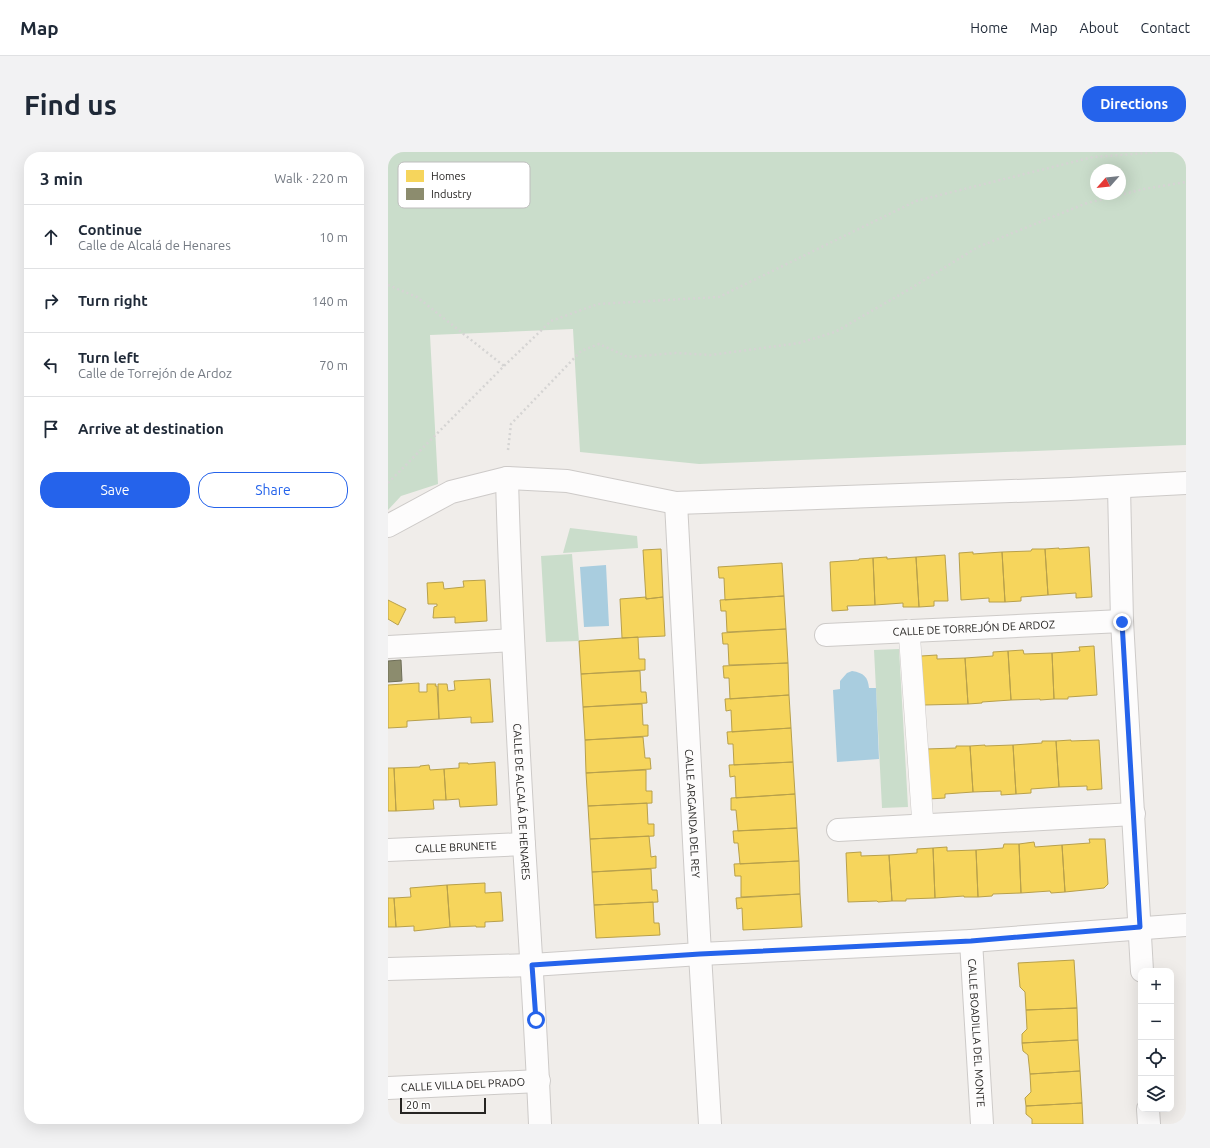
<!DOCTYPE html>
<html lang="en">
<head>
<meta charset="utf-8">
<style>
  :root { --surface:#fff; --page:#f2f2f3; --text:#1f2937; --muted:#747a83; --line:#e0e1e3; --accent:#2563eb }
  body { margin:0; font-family:Ubuntu,sans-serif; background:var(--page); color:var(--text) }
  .controls { position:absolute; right:12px; bottom:12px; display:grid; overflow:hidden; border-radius:8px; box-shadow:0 4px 16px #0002 }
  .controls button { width:36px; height:36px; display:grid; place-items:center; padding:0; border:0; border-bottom:1px solid var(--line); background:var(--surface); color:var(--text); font:20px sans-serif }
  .compass { position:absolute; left:702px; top:12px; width:36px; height:36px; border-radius:50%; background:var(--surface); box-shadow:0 4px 16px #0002; rotate:243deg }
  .scale { position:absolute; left:12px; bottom:10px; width:86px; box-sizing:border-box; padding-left:4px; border:2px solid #262422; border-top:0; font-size:11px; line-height:14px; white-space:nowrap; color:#262422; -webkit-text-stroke:3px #fff; paint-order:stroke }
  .stop { position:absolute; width:12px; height:12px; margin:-9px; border:3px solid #2563eb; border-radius:50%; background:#fff }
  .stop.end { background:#2563eb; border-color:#fff; box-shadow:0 1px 4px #0008 }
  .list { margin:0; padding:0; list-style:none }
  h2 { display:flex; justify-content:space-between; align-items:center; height:52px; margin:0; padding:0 16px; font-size:17px }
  h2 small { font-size:13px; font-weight:400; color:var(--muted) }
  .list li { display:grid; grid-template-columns:26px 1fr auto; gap:12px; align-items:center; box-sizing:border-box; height:64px; padding:0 16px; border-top:1px solid var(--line) }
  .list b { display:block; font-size:15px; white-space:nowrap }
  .list p { margin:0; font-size:13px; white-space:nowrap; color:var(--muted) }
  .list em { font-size:13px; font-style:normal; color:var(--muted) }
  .actions { display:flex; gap:8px; padding:12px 16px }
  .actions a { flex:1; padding:9px 0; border:1px solid var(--accent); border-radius:16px; text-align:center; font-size:14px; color:var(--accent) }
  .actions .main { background:var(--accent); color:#fff }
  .icon { flex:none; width:22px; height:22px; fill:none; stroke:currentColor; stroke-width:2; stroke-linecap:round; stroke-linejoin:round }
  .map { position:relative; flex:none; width:798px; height:972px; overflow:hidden; border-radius:16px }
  header { display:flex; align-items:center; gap:24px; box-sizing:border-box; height:56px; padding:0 20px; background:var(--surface); border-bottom:1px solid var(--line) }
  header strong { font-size:19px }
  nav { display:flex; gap:22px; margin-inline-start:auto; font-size:14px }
  .intro { display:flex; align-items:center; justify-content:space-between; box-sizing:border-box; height:96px; padding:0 24px }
  h1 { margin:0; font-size:28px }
  .button { padding:10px 18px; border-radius:16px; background:var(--accent); color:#fff; font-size:14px; font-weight:700 }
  main { display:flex; gap:24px; padding:0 24px }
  aside { flex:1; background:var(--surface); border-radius:16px; box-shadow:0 4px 16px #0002 }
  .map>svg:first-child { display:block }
  .green { fill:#caddcb; fill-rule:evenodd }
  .water { fill:#a9cddf }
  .homes { fill:#f6d55c; stroke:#b8a04b }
  .industry { fill:#8c8c6e; stroke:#6d6d57 }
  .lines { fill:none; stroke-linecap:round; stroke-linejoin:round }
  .pedestrian-casing { stroke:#cdcac8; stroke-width:22 }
  .minor-casing { stroke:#cdcac8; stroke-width:24 }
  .path { stroke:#d5d4d3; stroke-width:2.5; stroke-dasharray:2 3; stroke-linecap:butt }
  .pedestrian { stroke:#fdfcfc; stroke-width:21 }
  .minor { stroke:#fdfcfc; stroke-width:22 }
  .route { stroke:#2563eb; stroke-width:5 }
  .labels { text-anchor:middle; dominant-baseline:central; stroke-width:4; stroke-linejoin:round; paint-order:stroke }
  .street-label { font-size:11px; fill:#262422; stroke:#fff }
  .key { fill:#fff; stroke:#bebdbd; stroke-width:1 }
  .key-label { font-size:11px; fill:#262422 }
</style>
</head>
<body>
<header>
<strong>Map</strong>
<nav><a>Home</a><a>Map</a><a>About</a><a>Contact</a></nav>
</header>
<div class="intro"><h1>Find us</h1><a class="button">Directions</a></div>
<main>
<aside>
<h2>3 min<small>Walk · 220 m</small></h2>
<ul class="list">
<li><svg class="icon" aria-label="ahead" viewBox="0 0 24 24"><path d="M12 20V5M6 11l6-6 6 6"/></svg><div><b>Continue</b><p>Calle de Alcalá de Henares</p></div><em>10 m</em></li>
<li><svg class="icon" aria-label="right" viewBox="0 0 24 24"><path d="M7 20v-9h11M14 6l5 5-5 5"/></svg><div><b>Turn right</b></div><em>140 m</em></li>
<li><svg class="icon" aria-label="left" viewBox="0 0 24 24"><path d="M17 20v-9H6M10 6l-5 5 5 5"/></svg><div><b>Turn left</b><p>Calle de Torrejón de Ardoz</p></div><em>70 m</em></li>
<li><svg class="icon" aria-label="arrive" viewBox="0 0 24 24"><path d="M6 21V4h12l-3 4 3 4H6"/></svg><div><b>Arrive at destination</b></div></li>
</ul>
<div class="actions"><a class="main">Save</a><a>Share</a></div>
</aside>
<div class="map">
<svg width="798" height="972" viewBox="0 0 798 972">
  <rect width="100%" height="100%" fill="#f0edea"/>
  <!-- green -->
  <path class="green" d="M 0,0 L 798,0 L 798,293 L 311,312 L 192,300 L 185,177 L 42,183 L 50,332 L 13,344 L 0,358 ZM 708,18 L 732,18 L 732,42 L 708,42 Z
    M 182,376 L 249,384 L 250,396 L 175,401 Z
    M 184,402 L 191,489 L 158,490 L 153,404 Z
    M 511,497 L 520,655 L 494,656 L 486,498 Z"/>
  <!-- water -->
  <path class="water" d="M 218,413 L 221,474 L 196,475 L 192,415 Z
    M 464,519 C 476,521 480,525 481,536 L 488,536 L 491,607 L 449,610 L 445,538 L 452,537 L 452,529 L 459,521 Z"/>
  <!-- homes -->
  <path class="homes" d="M 701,395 L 704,445 L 688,446 L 688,441 L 660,443 L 657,397 L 671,396 L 671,397 Z
    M 273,397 L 275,445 L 258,447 L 255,398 Z
    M 644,397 L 657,397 L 660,443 L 633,445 L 633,449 L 617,450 L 614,400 L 643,399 Z
    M 585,400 L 585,402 L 614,400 L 617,450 L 601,450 L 601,446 L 573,448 L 571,401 Z
    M 557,403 L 560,449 L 546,449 L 546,454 L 531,455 L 528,405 Z
    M 499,405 L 499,407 L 528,405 L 531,455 L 515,455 L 515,451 L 487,453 L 485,406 Z
    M 485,406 L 487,453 L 459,454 L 460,458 L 444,459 L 442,410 L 471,408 L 471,407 Z
    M 394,411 L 396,444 L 337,448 L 336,426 L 331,426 L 330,415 Z
    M 97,428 L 99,469 L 67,471 L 67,465 L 45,466 L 46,455 L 49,454 L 49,452 L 40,452 L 39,431 L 55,430 L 56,437 L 76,435 L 75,429 Z
    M 396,444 L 398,477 L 339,480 L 338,459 L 333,459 L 332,448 Z
    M 258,445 L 258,447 L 275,445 L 277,484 L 234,486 L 232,447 Z
    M 0,448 L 18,457 L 10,473 L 0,467 Z
    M 398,477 L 400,511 L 341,513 L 340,492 L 335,492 L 334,481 Z
    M 250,485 L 251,507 L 257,507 L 257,518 L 193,522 L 191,489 Z
    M 706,494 L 709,543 L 680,545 L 680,547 L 666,547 L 664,501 L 692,499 L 691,495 Z
    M 635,498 L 636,502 L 664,501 L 666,547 L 652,548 L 652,547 L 623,548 L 620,499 Z
    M 620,499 L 623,548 L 594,550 L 594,551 L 580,552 L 577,506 L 605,504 L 605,500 Z
    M 549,503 L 549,507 L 577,506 L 580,552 L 536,553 L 533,504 Z
    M 400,511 L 401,543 L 342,547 L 341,526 L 336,526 L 335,514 Z
    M 252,519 L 253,540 L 258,540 L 259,551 L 195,555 L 193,522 Z
    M 102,527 L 105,570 L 83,571 L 83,565 L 51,567 L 50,532 L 59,532 L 60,539 L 67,538 L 66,529 Z
    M 31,531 L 31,540 L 39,540 L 39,532 L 48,532 L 47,534 L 49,534 L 51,567 L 19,569 L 19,575 L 0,576 L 0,533 Z
    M 401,543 L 403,576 L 344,580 L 343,558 L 338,559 L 337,547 Z
    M 254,552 L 255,573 L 260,573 L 260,584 L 197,588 L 195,555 Z
    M 403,576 L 405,610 L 346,613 L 345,592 L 340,592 L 339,580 Z
    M 255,585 L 257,606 L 262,606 L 263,617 L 198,621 L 197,588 Z
    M 683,588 L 683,589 L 711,588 L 714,637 L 699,638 L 699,634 L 671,635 L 668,589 Z
    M 654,589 L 668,589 L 671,635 L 643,637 L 643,641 L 628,642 L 625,593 L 654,591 Z
    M 597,593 L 597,594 L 625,593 L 628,642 L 613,643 L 613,639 L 585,640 L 582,594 Z
    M 568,594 L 582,594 L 585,640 L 557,642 L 557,646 L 541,647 L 538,597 L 568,596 Z
    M 107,610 L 109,653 L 72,655 L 71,647 L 58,648 L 56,617 L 71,616 L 71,611 L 80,611 L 80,612 Z
    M 405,610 L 407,642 L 348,646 L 347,624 L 342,625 L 341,613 Z
    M 41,613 L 42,618 L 56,617 L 58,648 L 45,648 L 46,657 L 8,659 L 6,616 L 32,615 L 32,614 Z
    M 0,616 L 6,616 L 8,659 L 0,659 Z
    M 258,618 L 258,639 L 264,639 L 264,651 L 200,654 L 198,621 Z
    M 407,642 L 409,676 L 350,679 L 348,658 L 343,658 L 343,646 Z
    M 259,651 L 260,672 L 266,672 L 266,684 L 202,687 L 200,654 Z
    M 409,676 L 411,709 L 352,712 L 350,691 L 346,691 L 345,679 Z
    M 261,684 L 263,705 L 268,704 L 268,716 L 204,720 L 202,687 Z
    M 701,687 L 717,687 L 720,732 L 716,736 L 677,740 L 674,693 L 702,691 Z
    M 646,690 L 647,695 L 674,693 L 677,740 L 663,741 L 662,739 L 633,741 L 631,692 Z
    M 616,692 L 631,692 L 633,741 L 605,742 L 604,744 L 590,745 L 588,698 L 615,696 Z
    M 559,695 L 559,699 L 588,698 L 590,745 L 576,745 L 576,744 L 547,746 L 545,696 Z
    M 545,696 L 547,746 L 518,747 L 518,749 L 504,749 L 501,703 L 529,701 L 529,697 Z
    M 473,700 L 473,704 L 501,703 L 504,749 L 490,750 L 489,749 L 460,750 L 458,701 Z
    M 411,709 L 412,742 L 353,745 L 353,724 L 347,724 L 346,712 Z
    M 263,717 L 264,738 L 269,738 L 270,750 L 206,753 L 204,720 Z
    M 97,731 L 97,741 L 113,740 L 115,769 L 97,770 L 97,775 L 88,775 L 88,774 L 62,775 L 59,733 Z
    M 59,733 L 62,775 L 26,779 L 26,774 L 8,775 L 6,746 L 23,745 L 22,736 Z
    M 412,742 L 414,775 L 355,778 L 354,756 L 349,757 L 348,746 Z
    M 0,746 L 6,746 L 8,775 L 0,775 Z
    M 265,750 L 266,771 L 271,771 L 272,783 L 208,786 L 206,753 Z
    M 686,808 L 689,856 L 638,858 L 637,840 L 632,835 L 630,811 Z
    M 689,856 L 690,888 L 634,891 L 634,882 L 639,877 L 638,858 Z
    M 690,888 L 692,919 L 642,922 L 640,903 L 635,899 L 634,891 Z
    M 692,919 L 694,951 L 638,954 L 637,946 L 643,940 L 642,922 Z
    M 694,951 L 695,972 L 644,972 L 644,967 L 638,962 L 638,954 Z"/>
  <!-- industry -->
  <path class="industry" d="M 13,508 L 14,529 L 0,530 L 0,509 Z"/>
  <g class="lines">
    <!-- pedestrian casing -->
    <g class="pedestrian-casing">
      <path id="pedestrian" d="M 521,478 L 535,673"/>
    </g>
    <!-- minor casing -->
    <g class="minor-casing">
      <g id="minor">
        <path id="s1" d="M 119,326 C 122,449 129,571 136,693 C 142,786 148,879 152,972"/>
        <path d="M 731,335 L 734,469 L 754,819"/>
        <path id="s2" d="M 288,351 L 312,802 L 322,972"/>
        <path d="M 0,374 L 63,340 L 119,326 L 179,329 L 288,351 L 682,337 L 798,331"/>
        <path id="s3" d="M 438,483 L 734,469"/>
        <path d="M 0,495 L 125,488"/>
        <path d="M 450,678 L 746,662"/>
        <path id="s4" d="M 0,698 L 136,692"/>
        <path id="s5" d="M 583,789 L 594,972"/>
        <path d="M 0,817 L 144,813 L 312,802 L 583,789 L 798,773"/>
        <path id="s6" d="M 0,936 L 151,929"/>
        <path d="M 760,957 L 761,972"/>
      </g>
    </g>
    <!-- path -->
    <path class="path" d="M 0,133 L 29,145 L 116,214
      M 120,298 L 123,272 L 193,199 L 211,192 L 240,205 L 288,201 L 323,203 L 411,191 L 447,180 L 520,138 L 590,95 L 699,51 L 756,37 L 798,30
      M 0,331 L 116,214 L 163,169 L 210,152 L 331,145 L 528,49 L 705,5 L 771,0"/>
    <!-- pedestrian -->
    <use href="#pedestrian" class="pedestrian"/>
    <!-- minor -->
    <use href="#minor" class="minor"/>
  </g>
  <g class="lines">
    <!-- route -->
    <path class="route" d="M 148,868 L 144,813 L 312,802 L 583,789 L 752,775 L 734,470"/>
  </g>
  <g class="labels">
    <!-- street labels -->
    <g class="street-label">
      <text stroke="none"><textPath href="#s3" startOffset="148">CALLE DE TORREJÓN DE ARDOZ</textPath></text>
      <text stroke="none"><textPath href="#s1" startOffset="324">CALLE DE ALCALÁ DE HENARES</textPath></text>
      <text stroke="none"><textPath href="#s2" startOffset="311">CALLE ARGANDA DEL REY</textPath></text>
      <text stroke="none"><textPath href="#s4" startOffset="68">CALLE BRUNETE</textPath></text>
      <text stroke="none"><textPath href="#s5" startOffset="92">CALLE BOADILLA DEL MONTE</textPath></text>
      <text stroke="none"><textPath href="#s6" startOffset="75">CALLE VILLA DEL PRADO</textPath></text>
    </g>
  </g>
  <!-- legend -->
  <rect x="10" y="10" width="132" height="46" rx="6" class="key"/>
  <rect x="18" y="18" width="18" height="12" fill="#f6d55c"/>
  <rect x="18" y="36" width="18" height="12" fill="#8c8c6e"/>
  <g class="key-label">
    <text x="43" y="28">Homes</text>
    <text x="43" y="46">Industry</text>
  </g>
</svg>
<div class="controls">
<button>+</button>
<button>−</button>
<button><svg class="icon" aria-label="locate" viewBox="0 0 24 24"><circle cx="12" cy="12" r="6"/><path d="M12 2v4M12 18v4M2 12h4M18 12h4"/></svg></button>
<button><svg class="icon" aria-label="layers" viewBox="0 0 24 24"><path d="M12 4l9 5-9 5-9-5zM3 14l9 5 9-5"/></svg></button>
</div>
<svg class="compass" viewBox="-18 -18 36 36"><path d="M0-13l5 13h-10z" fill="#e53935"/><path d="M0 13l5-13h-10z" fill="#747a83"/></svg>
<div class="scale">20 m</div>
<div class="stop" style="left:148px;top:868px"></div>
<div class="stop end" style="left:734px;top:470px"></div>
</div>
</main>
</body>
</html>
